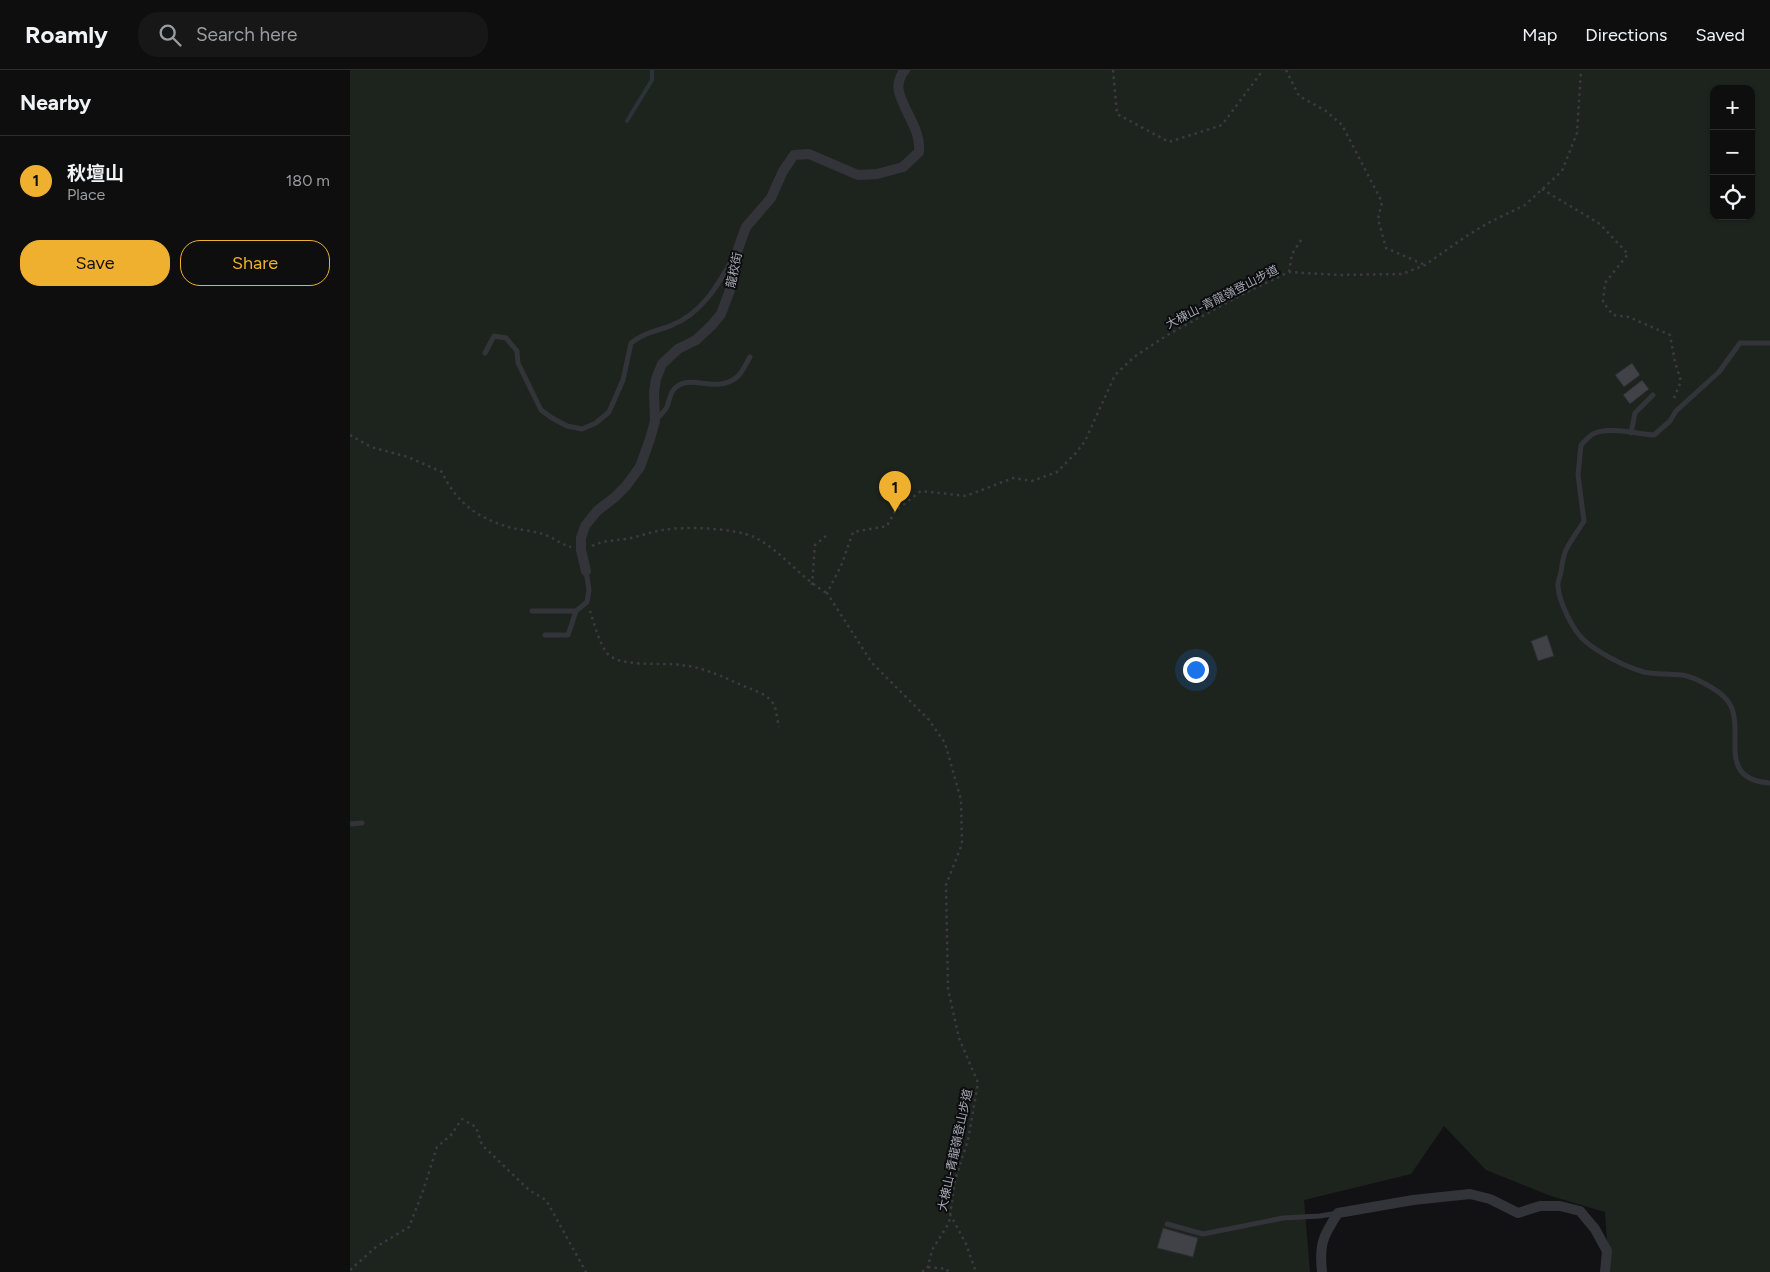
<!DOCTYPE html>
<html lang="en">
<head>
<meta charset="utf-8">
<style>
  :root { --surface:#0e0e0f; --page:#171718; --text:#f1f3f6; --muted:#9b9c9e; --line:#2e2e2f; --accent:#efb030 }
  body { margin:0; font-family:Figtree,"Noto Sans TC",sans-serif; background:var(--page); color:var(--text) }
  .controls { position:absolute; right:15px; top:15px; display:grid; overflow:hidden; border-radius:10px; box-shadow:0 1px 4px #0004 }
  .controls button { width:45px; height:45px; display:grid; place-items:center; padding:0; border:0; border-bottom:1px solid var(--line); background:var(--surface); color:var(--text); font:25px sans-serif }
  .you { position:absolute; left:845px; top:599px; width:18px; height:18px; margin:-12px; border:4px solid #fff; border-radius:50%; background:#1a73e8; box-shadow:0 0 0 8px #1a73e833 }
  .badge { display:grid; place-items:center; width:32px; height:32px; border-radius:50%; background:var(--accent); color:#111; font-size:16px; font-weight:700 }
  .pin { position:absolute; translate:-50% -41px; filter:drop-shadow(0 1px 2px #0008) }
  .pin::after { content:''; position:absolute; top:26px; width:18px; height:15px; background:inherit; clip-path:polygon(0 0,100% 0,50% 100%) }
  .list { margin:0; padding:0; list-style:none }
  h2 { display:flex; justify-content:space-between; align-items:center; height:65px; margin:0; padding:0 20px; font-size:21px }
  h2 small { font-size:16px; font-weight:400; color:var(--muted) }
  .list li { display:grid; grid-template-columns:32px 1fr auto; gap:15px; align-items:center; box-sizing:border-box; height:90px; padding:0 20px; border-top:1px solid var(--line) }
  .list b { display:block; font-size:19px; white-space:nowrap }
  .list p { margin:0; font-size:16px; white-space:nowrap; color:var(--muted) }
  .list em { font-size:16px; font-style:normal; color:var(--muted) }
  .actions { display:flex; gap:10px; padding:15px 20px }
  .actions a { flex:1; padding:11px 0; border:1px solid var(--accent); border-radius:20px; text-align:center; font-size:18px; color:var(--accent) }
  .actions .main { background:var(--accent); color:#111 }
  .icon { flex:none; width:28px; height:28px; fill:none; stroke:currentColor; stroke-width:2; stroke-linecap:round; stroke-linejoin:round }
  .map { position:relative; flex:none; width:1420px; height:1202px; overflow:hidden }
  header { display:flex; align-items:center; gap:30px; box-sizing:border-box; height:70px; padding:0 25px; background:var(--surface); border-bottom:1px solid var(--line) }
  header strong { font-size:24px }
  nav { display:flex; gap:28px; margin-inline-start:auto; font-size:18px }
  .search { width:350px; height:45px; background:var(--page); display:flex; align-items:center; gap:12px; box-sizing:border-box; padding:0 18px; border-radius:20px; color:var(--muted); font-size:19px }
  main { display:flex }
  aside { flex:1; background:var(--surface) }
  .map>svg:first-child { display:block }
  .green { fill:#1d241e; fill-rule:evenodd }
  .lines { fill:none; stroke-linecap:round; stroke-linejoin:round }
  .stream { stroke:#2b3339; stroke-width:4 }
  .building { fill:#414247; stroke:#2c2c30 }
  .path { stroke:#393b40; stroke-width:2.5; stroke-dasharray:2.5 4; stroke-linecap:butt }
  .lane { stroke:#333439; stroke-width:5 }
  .street { stroke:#333439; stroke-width:10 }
  .labels { text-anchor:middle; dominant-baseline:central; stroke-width:4; stroke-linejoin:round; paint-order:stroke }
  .street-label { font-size:12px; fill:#a4a9b4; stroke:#0d0d0f }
</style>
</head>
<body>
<header>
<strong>Roamly</strong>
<div class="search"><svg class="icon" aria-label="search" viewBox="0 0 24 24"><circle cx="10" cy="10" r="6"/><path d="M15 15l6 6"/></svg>Search here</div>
<nav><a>Map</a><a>Directions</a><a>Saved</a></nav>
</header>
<main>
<aside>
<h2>Nearby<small></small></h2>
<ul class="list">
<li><span class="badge">1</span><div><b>秋壇山</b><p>Place</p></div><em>180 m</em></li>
</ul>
<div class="actions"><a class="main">Save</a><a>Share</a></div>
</aside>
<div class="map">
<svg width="1420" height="1202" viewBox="0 0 1420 1202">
  <rect width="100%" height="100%" fill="#121214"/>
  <!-- green -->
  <path class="green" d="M 0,0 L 1420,0 L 1420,1202 L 1259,1202 L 1255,1142 L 1201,1126 L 1136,1100 L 1094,1056 L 1061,1104 L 954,1130 L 960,1202 L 0,1202 ZM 1364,19 L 1401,19 L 1401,146 L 1364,146 Z"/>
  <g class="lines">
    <!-- stream -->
    <path class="stream" d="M 277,51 L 302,10 L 302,0"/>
  </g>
  <!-- building -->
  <path class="building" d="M 1282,293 L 1290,305 L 1274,317 L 1265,305 Z
    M 1292,310 L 1299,319 L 1280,334 L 1273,325 Z
    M 1197,565 L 1204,586 L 1188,591 L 1181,571 Z
    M 813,1158 L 848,1168 L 843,1187 L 807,1178 Z"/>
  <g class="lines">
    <!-- path -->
    <path class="path" d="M 763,0 L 767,44 L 819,72 L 872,55 L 913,0
      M 936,0 L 949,26 L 976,41 L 992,55 L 1032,132 L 1028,149 L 1036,178 L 1075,195
      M 1192,119 L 1250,154 L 1278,184 L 1255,213 L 1253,232 L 1263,245 L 1279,247 L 1320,265 L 1325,292 L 1331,311 L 1324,328 L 1324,332
      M 939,202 L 942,184 L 953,167
      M 0,365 L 21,377 L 58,387 L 92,402 C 106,433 129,449 162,458 C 172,460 183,461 193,464 C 203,467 210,474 221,477
      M 242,476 C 255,470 263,471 276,469 C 288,467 300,462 313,460 C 334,456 385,458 404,467 C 431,480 450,508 477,523
      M 462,515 L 465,475 L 476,466
      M 240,541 C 244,553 249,573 257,583 C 269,598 312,592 331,595 C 354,597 375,608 396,617 C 406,621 419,625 424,635 C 427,641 427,650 429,657
      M 600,1144 L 616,1174 L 626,1202
      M 578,1197 L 597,1199 L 598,1202
      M 0,1200 L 26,1177 L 59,1157 L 73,1121 L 87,1077 L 101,1065 L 112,1049 L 126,1057 L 132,1075 L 179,1120 L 196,1130 L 236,1202
      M 572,1202 L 578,1197 L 582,1180 L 599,1153 L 605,1110 L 618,1070 L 628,1013 L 609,968 L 598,919 L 596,815 L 612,774 L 611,730 L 595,673 L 579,650 L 522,593 L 477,523 L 491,496 L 503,462 L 537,456 L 545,441 L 571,421 L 616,426 L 663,408 L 682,411 L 707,402 L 726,383 L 735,371 L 765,305 L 784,287 L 819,264 L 895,223 L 939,202 L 989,205 L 1052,204 L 1075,195 L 1115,167 L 1138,153 L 1175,135 L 1212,101 L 1227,63 L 1231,0"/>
    <!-- lane -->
    <path class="lane" d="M 1420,273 L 1390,273 L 1369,302 L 1326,341 L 1320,351 L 1304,365 C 1288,364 1257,356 1243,364 C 1239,366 1235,371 1231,375 L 1228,405 L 1234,451 C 1228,461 1221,470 1216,480 C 1213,486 1212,495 1211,502 C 1210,507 1207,512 1208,517 C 1209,531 1223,561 1234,570 C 1248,583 1276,597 1294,602 C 1306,605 1320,603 1332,605 C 1345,607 1369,620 1377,630 C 1399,657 1362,709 1420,713
      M 135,283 L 144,266 L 156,268 L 167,281 L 168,293 L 191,340 L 202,348 L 217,356 L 232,359 L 246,353 L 259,342 L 273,310 L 281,273 C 295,262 304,262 320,256 C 352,244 369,214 384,186
      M 307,349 C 310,345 314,342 317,337 C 319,332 320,323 324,319 C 340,302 365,325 387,307 C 393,302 396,293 400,287
      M 1281,363 L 1285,343 L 1303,325
      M 182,541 L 226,541 L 237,532 L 239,520 L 236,501
      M 195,565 L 218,565 L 226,541
      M 0,754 L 12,753
      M 817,1154 L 853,1164 L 933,1148 L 970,1146 L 988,1143"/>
    <!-- street -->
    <path class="street" d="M 236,501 L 231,480 L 231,468 L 235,456 L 247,441 L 265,427 L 276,416 L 290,397 L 300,369 L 305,351 L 304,322 L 306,309 L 312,294 L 328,279 L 346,270 L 362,255 L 371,244 L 383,212 L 388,179 L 396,157 L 421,128 L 433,101 L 444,85 L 459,84 L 508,105 L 527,104 L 553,97 L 569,82 C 571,59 555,44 549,22 C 547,15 550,5 555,0
      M 972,1202 C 969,1174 973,1166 988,1143 L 1063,1130 L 1120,1124 L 1140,1129 L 1168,1143 L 1190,1136 L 1210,1136 L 1230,1141 L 1245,1159 L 1257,1181 L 1255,1202"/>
  </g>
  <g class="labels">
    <!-- street labels -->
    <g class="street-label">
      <text transform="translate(384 200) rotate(-78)">龍校街</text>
      <text transform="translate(872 227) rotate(-27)">大棟山-青龍嶺登山步道</text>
      <text transform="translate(605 1080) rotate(-78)">大棟山-青龍嶺登山步道</text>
    </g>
  </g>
</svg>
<div class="controls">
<button>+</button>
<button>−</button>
<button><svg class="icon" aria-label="locate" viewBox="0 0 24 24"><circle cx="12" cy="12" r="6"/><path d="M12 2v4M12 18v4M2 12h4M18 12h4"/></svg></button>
</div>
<div class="you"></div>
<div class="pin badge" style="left:545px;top:442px">1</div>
</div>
</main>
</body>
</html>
